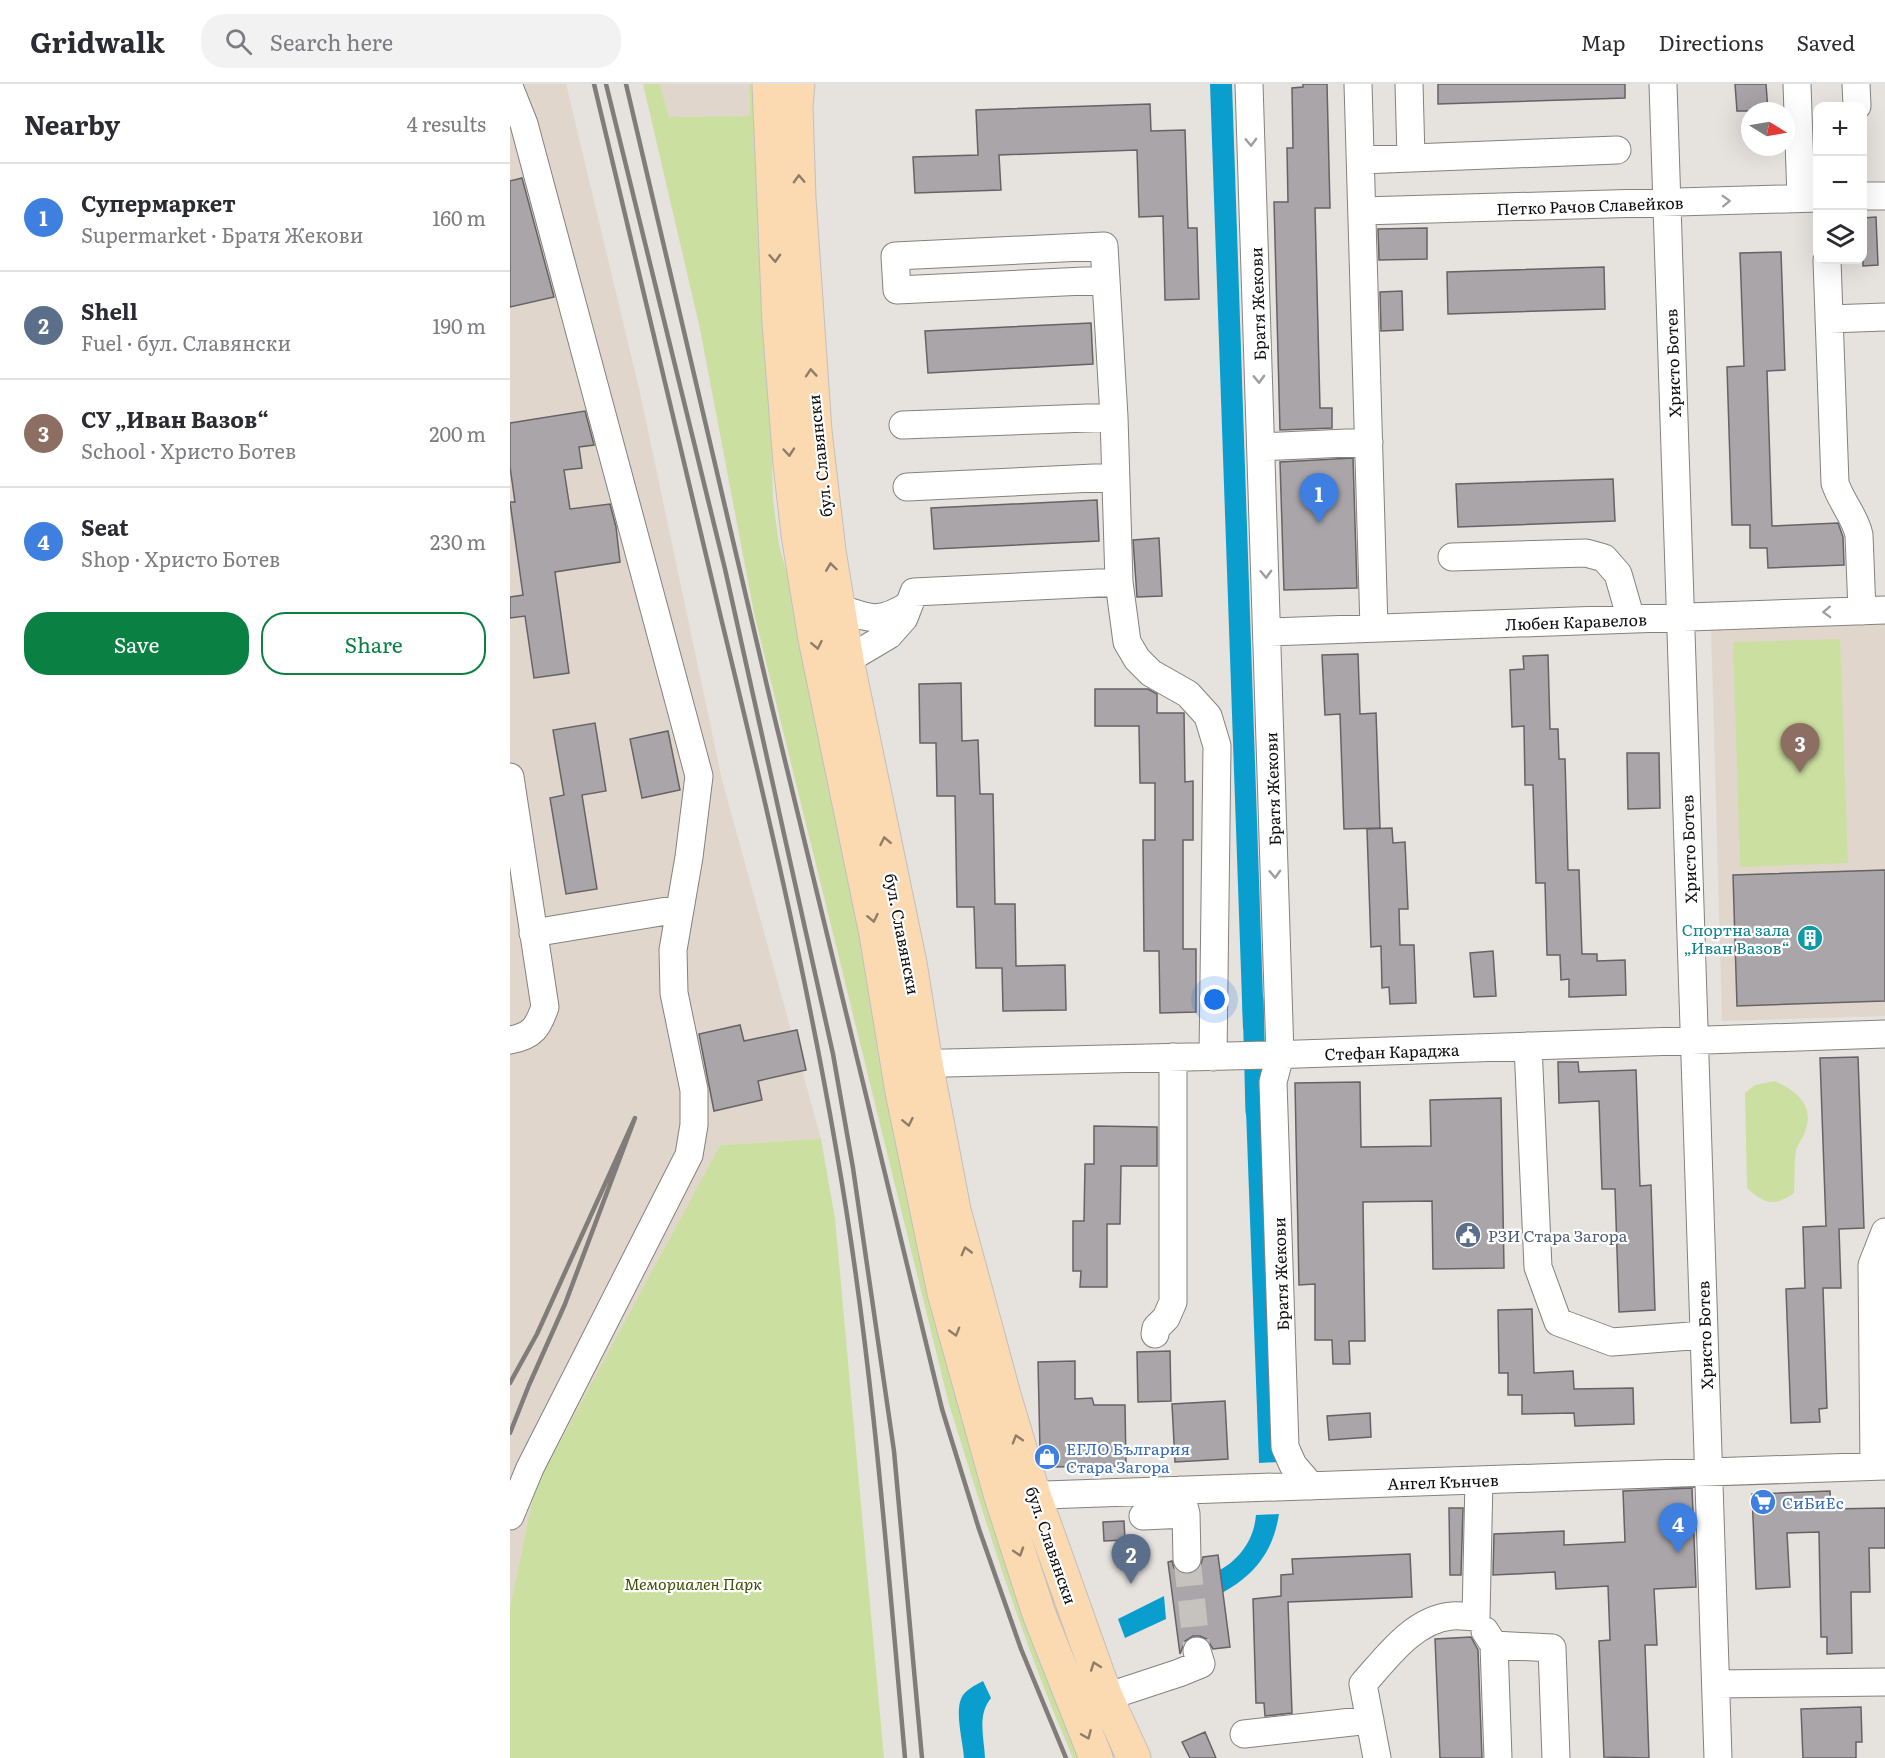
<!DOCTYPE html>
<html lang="en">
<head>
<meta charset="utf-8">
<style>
  :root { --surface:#fff; --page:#f2f2f3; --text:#2b2b33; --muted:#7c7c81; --line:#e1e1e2; --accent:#0b8043 }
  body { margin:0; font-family:Literata,serif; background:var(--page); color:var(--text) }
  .controls { position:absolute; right:18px; top:18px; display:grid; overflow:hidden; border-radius:12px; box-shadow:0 6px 24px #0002 }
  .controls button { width:54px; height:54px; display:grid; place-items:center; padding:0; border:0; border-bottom:2px solid var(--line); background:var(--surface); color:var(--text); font:30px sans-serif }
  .compass { position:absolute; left:1231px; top:18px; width:54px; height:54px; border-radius:50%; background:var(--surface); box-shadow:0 6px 24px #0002; rotate:101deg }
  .you { position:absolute; left:705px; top:916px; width:21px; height:21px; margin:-15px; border:4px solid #fff; border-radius:50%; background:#1a73e8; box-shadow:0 0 0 9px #1a73e833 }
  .badge { display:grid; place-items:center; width:39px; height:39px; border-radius:50%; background:var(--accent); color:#fff; font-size:20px; font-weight:700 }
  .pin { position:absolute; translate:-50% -50px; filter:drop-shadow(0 2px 3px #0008) }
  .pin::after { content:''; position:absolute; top:32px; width:21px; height:18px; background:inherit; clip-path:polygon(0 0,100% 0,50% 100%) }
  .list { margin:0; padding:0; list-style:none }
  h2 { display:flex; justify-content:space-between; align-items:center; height:78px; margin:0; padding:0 24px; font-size:26px }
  h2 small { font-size:20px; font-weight:400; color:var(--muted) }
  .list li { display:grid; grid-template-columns:39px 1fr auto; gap:18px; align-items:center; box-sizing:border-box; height:108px; padding:0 24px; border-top:2px solid var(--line) }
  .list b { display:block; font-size:22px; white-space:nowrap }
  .list p { margin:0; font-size:20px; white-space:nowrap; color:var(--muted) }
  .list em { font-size:20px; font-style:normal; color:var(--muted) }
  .actions { display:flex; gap:12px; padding:18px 24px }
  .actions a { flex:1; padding:14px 0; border:2px solid var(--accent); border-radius:24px; text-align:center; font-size:21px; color:var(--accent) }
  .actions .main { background:var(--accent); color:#fff }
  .icon { flex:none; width:33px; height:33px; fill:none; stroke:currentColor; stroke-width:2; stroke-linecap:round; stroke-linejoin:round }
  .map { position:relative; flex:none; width:1375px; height:1674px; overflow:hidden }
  header { display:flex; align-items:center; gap:36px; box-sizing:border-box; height:84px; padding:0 30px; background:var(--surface); border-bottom:2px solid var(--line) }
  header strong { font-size:28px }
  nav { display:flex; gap:33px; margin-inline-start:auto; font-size:21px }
  .search { width:420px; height:54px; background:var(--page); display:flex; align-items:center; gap:15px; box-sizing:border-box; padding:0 21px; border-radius:24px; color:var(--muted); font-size:22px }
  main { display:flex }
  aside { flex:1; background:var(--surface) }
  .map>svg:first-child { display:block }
  .built { fill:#e0d6cc }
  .green { fill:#cbe0a0 }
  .water { fill:#0a9ecf }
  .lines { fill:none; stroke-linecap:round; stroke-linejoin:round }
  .canal { stroke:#0a9ecf; stroke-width:21 }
  .building { fill:#a9a5a8; stroke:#666265; stroke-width:1.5 }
  .minor-tunnel { stroke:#c6c2be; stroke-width:27; stroke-dasharray:27 14; stroke-linecap:butt }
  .minor-casing { stroke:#85827e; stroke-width:29 }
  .major-casing { stroke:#c0c0c0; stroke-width:35 }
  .minor { stroke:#fff; stroke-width:27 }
  .major { stroke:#fbd9b1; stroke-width:33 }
  .rail { stroke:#7f7c7a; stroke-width:4.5 }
  .oneway { stroke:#9f9e9e }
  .oneway2 { stroke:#907d67 }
  .labels { text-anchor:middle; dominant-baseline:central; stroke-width:4.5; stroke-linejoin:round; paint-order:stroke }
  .street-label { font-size:16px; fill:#0e0d0c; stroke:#fff }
  .culture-label { font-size:16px; fill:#0d838f; stroke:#fff; text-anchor:end }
  .service-label { font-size:16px; fill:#4e5e75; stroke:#fff; text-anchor:start }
  .shop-label { font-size:16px; fill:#366cbe; stroke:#fff; text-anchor:start }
  .park-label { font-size:16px; font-style:italic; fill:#3e4f04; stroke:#fff }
</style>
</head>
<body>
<header>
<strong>Gridwalk</strong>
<div class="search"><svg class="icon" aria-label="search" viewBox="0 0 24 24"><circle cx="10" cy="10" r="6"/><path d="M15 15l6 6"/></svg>Search here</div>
<nav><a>Map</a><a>Directions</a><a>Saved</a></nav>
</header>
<main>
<aside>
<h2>Nearby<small>4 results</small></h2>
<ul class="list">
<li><span class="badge" style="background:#3f7fe0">1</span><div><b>Супермаркет</b><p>Supermarket · Братя Жекови</p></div><em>160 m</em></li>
<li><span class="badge" style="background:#5c6f8a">2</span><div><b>Shell</b><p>Fuel · бул. Славянски</p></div><em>190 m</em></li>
<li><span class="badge" style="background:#8d6e63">3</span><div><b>СУ „Иван Вазов“</b><p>School · Христо Ботев</p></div><em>200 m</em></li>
<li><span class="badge" style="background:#3f7fe0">4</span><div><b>Seat</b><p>Shop · Христо Ботев</p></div><em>230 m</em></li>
</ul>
<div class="actions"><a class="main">Save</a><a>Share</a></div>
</aside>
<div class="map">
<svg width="1375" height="1674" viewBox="0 0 1375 1674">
  <rect width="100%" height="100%" fill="#e6e2de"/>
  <!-- built -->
  <path class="built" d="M 0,0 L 56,0 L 130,309 L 212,696 L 311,1055 L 210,1061 L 25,1404 L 0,1523 Z
    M 150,0 L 239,0 L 240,32 L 159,33 Z
    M 1375,538 L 1375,932 L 1212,937 L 1201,542 Z"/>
  <!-- green -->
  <path class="green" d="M 133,0 L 150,0 L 159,33 L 240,32 L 239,0 L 247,0 L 260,297 L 263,416 L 269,461 L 279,497 L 374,976 L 380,1034 L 448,1314 L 572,1674 L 563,1674 C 513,1560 476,1439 439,1320 L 244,529 L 190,245 Z
    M 1330,555 L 1338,779 L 1230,783 L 1223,558 Z
    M 1265,997 C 1287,1007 1305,1021 1295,1048 C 1293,1054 1288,1059 1286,1066 C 1284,1079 1285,1095 1284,1109 C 1265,1123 1254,1120 1237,1104 L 1235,1009 L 1245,1001 Z
    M 311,1055 L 325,1134 L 374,1674 L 0,1674 L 0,1523 L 25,1404 L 210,1061 Z"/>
  <!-- water -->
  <path class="water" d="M 700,0 L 722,0 L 754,944 L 733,945 Z
    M 735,999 L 755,999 L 769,1378 L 749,1379 Z
    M 769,1430 C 763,1469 743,1493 708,1511 L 706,1488 C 729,1477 744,1456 746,1431 Z
    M 654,1512 L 656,1535 L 615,1554 L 608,1535 Z
    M 473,1597 L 481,1614 C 467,1631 474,1653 475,1674 L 454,1674 C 453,1659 445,1629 451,1615 C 454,1606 466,1601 473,1597 Z"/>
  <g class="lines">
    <!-- canal -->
    <path class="canal" d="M 743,915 L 746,1028"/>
  </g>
  <!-- building -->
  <path class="building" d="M 793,0 L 817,0 L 820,124 L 805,124 L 810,324 L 822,324 L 822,344 L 770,346 L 764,118 L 778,118 L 777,64 L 783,64 L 782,4 L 793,3 Z
    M 928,0 L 1115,0 L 1115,14 L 928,20 Z
    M 1225,0 L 1256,0 L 1258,27 L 1227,27 Z
    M 640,20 L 641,47 L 675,46 L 678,144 L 687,144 L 689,215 L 655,216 L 653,132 L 629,133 L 627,66 L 489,71 L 491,106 L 405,109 L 403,73 L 468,71 L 466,26 Z
    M 12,94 L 44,213 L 0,223 L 0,97 Z
    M 1366,133 L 1368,181 L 1353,182 L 1353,134 Z
    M 917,144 L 917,175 L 869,176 L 868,145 Z
    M 1271,168 L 1275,286 L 1257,287 L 1262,442 L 1328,439 L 1333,453 L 1334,481 L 1258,484 L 1257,464 L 1240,464 L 1240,441 L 1222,441 L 1217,283 L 1234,282 L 1230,169 Z
    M 1094,183 L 1095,225 L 938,230 L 937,188 Z
    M 892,207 L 893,246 L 871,247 L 870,208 Z
    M 581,239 L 583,280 L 418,289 L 415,247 Z
    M 75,327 L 84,361 L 69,363 L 72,384 L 54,386 L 60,425 L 100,420 L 106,443 L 110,478 L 45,488 L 59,589 L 24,594 L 15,532 L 0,534 L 0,513 L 13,511 L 0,418 L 5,418 L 0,383 L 0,339 Z
    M 843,374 L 847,504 L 774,506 L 770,378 Z
    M 1103,395 L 1105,437 L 948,443 L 946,400 Z
    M 587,416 L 589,457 L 424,465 L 421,424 Z
    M 649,454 L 652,512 L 627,513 L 623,456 Z
    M 848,570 L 850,630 L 866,629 L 870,744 L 834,745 L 830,630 L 815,631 L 812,571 Z
    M 1038,571 L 1040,645 L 1048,645 L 1049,675 L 1055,675 L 1058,786 L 1069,786 L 1072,870 L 1087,870 L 1087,877 L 1115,876 L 1116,911 L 1059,913 L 1059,895 L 1051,896 L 1050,871 L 1037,871 L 1035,799 L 1026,799 L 1023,701 L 1015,701 L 1014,642 L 1002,643 L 1000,586 L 1014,585 L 1013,572 Z
    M 451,599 L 452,657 L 468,656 L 470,710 L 483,710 L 485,820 L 505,820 L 506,882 L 555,881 L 556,926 L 493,927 L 492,884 L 466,884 L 464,823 L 447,823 L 445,712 L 427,712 L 426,659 L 410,659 L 409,600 Z
    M 585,605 L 638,605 L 647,610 L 647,629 L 674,629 L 675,698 L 683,697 L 683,756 L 673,756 L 673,865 L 686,865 L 686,928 L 650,929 L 649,867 L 634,867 L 633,756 L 645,756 L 645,699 L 630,699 L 629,642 L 585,642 Z
    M 85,639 L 96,707 L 72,711 L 87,805 L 56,810 L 40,714 L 54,711 L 43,646 Z
    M 158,647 L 170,706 L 132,714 L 120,655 Z
    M 1117,669 L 1149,669 L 1150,724 L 1118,725 Z
    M 882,744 L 883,759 L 895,758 L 898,825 L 889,825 L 890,861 L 904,861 L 906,919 L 880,920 L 879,903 L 872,904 L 871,862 L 861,863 L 857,745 Z
    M 1375,786 L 1375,917 L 1227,922 L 1223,791 Z
    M 983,867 L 986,912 L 964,913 L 960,869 Z
    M 230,941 L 234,957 L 287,946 L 296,986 L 248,997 L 252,1016 L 204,1027 L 189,950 Z
    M 1348,973 L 1354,1144 L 1329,1145 L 1331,1204 L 1313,1204 L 1317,1324 L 1309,1325 L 1310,1338 L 1281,1339 L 1276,1205 L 1295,1204 L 1293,1143 L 1316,1142 L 1310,974 Z
    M 1048,978 L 1068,978 L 1069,988 L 1126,986 L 1130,1102 L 1141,1101 L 1145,1226 L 1109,1228 L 1105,1105 L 1092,1105 L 1089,1017 L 1049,1019 Z
    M 850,998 L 851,1063 L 921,1062 L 920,1016 L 991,1014 L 994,1184 L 923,1185 L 922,1117 L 853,1118 L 855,1257 L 839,1257 L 840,1280 L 823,1280 L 822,1256 L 805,1256 L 805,1200 L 789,1201 L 785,999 Z
    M 584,1042 L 647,1043 L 647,1082 L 611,1082 L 610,1140 L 597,1140 L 597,1203 L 570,1203 L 571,1187 L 563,1187 L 563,1137 L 574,1137 L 575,1080 L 584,1080 Z
    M 1022,1225 L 1024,1289 L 1063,1287 L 1064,1305 L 1123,1304 L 1124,1340 L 1065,1342 L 1064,1329 L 1012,1330 L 1012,1311 L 998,1311 L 998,1289 L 989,1289 L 988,1226 Z
    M 660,1267 L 661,1317 L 628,1318 L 627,1268 Z
    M 565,1277 L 565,1315 L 582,1314 L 584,1321 L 615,1321 L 616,1382 L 535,1383 L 530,1366 L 528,1278 Z
    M 715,1317 L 718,1375 L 665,1378 L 662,1320 Z
    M 860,1329 L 861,1353 L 819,1356 L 817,1332 Z
    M 1182,1404 L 1186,1503 L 1144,1505 L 1147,1561 L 1135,1561 L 1139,1674 L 1094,1673 L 1089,1557 L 1100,1556 L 1098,1502 L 1046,1505 L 1045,1488 L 983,1491 L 984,1450 L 1054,1447 L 1054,1461 L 1115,1458 L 1113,1407 Z
    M 1320,1407 L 1321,1425 L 1375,1424 L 1375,1464 L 1359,1464 L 1360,1508 L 1341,1508 L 1342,1569 L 1317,1570 L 1317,1553 L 1311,1553 L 1309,1448 L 1277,1449 L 1280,1503 L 1246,1505 L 1242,1410 Z
    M 939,1424 L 953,1424 L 951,1491 L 940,1491 Z
    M 614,1437 L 615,1456 L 594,1457 L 593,1438 Z
    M 900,1470 L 902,1513 L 778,1518 L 782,1629 L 755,1632 L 754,1619 L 746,1619 L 743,1515 L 771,1512 L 771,1491 L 783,1490 L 782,1475 Z
    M 708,1471 L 720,1563 L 703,1565 L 697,1555 L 690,1552 L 683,1552 L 675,1557 L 670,1570 L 658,1478 L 662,1477 L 664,1484 L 669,1488 L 678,1491 L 685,1489 L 690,1483 L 693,1473 Z
    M 961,1553 L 968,1566 L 972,1674 L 930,1674 L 925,1555 Z
    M 1351,1623 L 1352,1658 L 1346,1658 L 1346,1674 L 1293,1674 L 1291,1625 Z
    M 695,1648 L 706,1674 L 680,1674 L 672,1658 Z"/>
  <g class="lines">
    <!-- minor-tunnel -->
    <path class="minor-tunnel" d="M 677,1475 L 687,1567"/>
    <!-- minor casing -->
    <g class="minor-casing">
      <path id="minor" d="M 739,0 L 770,971 L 763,998 L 775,1363 L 783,1381 L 801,1402
        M 848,0 L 864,544
        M 899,0 L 901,74
        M 1153,0 L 1208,1674
        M 1287,0 L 1291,114
        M 1346,0 L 1347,22
        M 0,5 L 14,40 L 189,692 L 179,773 L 163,866 L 164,909 L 184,1006 L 184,1041 L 179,1071 L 20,1384 L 0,1432
        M 851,76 L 1107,66
        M 1352,112 L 1375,112
        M 852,127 L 1308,114
        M 1317,176 L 1325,399 C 1331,418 1345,432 1349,451 L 1352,527
        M 596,196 L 387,206 L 385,172 L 594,162 L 604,333 L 609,498 L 617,558 L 627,575 L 641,589 L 678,610 L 698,632 L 707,662 L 703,973
        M 1319,235 L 1375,233
        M 393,341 L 604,333
        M 751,363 L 859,358
        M 397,403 L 605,393
        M 942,473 L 1076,469 L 1094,474 L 1108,490 L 1121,535
        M 327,523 C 359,535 369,540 399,521
        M 758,548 L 1375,526
        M 337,576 L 379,551 L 394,534 L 404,508 L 609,498
        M 0,693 L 35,923 C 28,943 23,952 0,956
        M 23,849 L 169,825
        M 1018,962 L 1028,1183 L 1048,1238 L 1102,1258 L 1194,1251
        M 396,980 L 759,971 L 1375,950
        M 645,1250 L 646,1244 L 656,1234 L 663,1218 L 663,973
        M 1364,1382 L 1362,1181 L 1375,1148
        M 670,1406 L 676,1430 L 677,1475
        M 504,1412 L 1375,1382
        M 633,1432 L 676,1430
        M 975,1547 L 984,1561 L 988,1674
        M 984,1561 L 1042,1564 L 1046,1674
        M 1206,1600 L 1375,1598
        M 596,1613 L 669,1589 L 691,1580 L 687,1567
        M 734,1650 L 860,1636
        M 867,1674 L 853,1600 C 876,1574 904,1535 942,1532 C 950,1531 958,1533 966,1533 L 969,1396"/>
    </g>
    <!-- major casing -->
    <g class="major-casing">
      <path id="major" d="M 259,0 L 269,239 L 280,380 L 288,451 L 305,555 L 366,850 L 392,1008 L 434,1209 L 491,1413 L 529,1530 L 586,1674
        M 288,0 L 286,22 L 289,114 L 305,347 L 319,467 L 337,576 L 400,879 L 416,979 L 444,1126 L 494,1311 L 524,1411 L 596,1613 L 624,1674"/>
    </g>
    <!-- minor -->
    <use href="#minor" class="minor"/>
    <!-- major -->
    <use href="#major" class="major"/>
    <!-- rail -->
    <path class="rail" d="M 84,0 C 126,178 169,356 211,534 C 254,711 296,889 327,1070 C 362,1270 377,1472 395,1674
      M 96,0 L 215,485 L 323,970 L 343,1084 L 384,1367 L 412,1674
      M 116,0 L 261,619 L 432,1325 L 469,1445 L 511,1565 L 556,1674
      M 0,1299 L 27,1250 L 125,1034 L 55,1220 L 19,1301 L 0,1349"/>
  </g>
  <!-- one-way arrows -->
  <defs><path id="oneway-chevron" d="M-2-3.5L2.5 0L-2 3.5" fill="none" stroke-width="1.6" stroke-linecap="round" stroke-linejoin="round" transform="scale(1.5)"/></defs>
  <g class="oneway">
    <use href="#oneway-chevron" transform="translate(741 58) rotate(88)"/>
    <use href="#oneway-chevron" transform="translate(1216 117) rotate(-2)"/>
    <use href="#oneway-chevron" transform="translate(749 295) rotate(88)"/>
    <use href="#oneway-chevron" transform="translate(756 490) rotate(88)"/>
    <use href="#oneway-chevron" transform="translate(1317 528) rotate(178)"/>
    <use href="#oneway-chevron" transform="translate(765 790) rotate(88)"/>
  </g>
  <g class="oneway2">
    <use href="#oneway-chevron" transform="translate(289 95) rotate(-92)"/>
    <use href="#oneway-chevron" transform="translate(265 174) rotate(87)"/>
    <use href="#oneway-chevron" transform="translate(301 289) rotate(-94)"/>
    <use href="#oneway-chevron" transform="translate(279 368) rotate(85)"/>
    <use href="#oneway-chevron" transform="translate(321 483) rotate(-98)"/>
    <use href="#oneway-chevron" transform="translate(307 561) rotate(79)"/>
    <use href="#oneway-chevron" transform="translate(375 757) rotate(-101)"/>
    <use href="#oneway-chevron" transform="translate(363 834) rotate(78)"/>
    <use href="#oneway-chevron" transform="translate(398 1038) rotate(78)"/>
    <use href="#oneway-chevron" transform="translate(456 1167) rotate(-105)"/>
    <use href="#oneway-chevron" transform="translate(445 1248) rotate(74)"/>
    <use href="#oneway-chevron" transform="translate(507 1355) rotate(-107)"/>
    <use href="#oneway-chevron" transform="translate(509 1468) rotate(72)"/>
    <use href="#oneway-chevron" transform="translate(585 1582) rotate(-110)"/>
    <use href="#oneway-chevron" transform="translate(577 1651) rotate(67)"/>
  </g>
  <!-- icons -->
  <defs>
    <g id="building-disc" transform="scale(1.35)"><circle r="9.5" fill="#0f9aa8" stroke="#fff"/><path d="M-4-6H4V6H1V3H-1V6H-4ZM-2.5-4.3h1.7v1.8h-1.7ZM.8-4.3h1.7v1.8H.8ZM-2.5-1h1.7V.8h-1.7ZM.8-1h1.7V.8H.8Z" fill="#fff"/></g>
    <g id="civic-disc" transform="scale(1.35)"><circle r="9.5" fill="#5c6f8a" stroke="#fff"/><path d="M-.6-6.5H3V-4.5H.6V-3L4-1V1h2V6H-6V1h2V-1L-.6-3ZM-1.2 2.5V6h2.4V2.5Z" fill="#fff"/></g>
    <g id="shop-disc" transform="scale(1.35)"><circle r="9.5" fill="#3f7fe0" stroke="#fff"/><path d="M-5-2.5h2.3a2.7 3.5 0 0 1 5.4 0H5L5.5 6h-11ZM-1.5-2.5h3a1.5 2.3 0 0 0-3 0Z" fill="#fff"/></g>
    <g id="supermarket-disc" transform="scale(1.35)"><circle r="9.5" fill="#3f7fe0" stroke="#fff"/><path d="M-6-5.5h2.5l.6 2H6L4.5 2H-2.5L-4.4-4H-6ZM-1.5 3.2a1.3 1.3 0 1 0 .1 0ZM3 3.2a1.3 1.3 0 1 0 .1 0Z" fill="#fff"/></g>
  </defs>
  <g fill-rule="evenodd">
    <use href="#building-disc" x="1300" y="854"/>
    <use href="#civic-disc" x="958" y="1151"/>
    <use href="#shop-disc" x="537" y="1373"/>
    <use href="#supermarket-disc" x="1253" y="1418"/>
  </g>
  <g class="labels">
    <!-- street labels -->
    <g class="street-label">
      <text transform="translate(1080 121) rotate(-2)">Петко Рачов Славейков</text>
      <text transform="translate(747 220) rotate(-92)">Братя Жекови</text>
      <text transform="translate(1162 279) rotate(-92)">Христо Ботев</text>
      <text transform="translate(309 372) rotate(-96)">бул. Славянски</text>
      <text transform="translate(1066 537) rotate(-2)">Любен Каравелов</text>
      <text transform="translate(762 705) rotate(-92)">Братя Жекови</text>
      <text transform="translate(1178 765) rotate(-92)">Христо Ботев</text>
      <text transform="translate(393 850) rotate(79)">бул. Славянски</text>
      <text transform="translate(882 967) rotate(-2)">Стефан Караджа</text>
      <text transform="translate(770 1190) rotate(-92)">Братя Жекови</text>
      <text transform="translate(1194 1251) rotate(-92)">Христо Ботев</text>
      <text transform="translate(933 1397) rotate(-2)">Ангел Кънчев</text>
      <text transform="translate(542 1461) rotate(71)">бул. Славянски</text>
    </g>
    <!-- culture labels -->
    <g class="culture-label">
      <text x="1280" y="845">Спортна зала<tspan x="1280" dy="18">„Иван Вазов“</tspan></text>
    </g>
    <!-- service labels -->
    <g class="service-label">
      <text x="978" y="1151">РЗИ Стара Загора</text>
    </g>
    <!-- shop labels -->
    <g class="shop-label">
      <text x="556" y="1364">ЕГЛО България<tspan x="556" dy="18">Стара Загора</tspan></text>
      <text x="1272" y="1418">СиБиЕс</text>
    </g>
    <!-- park labels -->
    <g class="park-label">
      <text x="183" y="1499">Мемориален Парк</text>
    </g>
  </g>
</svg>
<div class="controls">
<button>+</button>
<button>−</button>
<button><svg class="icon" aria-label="layers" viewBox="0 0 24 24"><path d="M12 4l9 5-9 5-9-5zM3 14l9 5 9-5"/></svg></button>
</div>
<svg class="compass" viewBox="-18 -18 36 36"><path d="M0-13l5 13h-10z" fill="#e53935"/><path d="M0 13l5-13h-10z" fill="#7c7c81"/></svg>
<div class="you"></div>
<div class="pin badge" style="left:809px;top:439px;background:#3f7fe0">1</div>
<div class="pin badge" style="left:621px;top:1500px;background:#5c6f8a">2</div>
<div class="pin badge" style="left:1290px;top:689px;background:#8d6e63">3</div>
<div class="pin badge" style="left:1168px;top:1469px;background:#3f7fe0">4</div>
</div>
</main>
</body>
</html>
